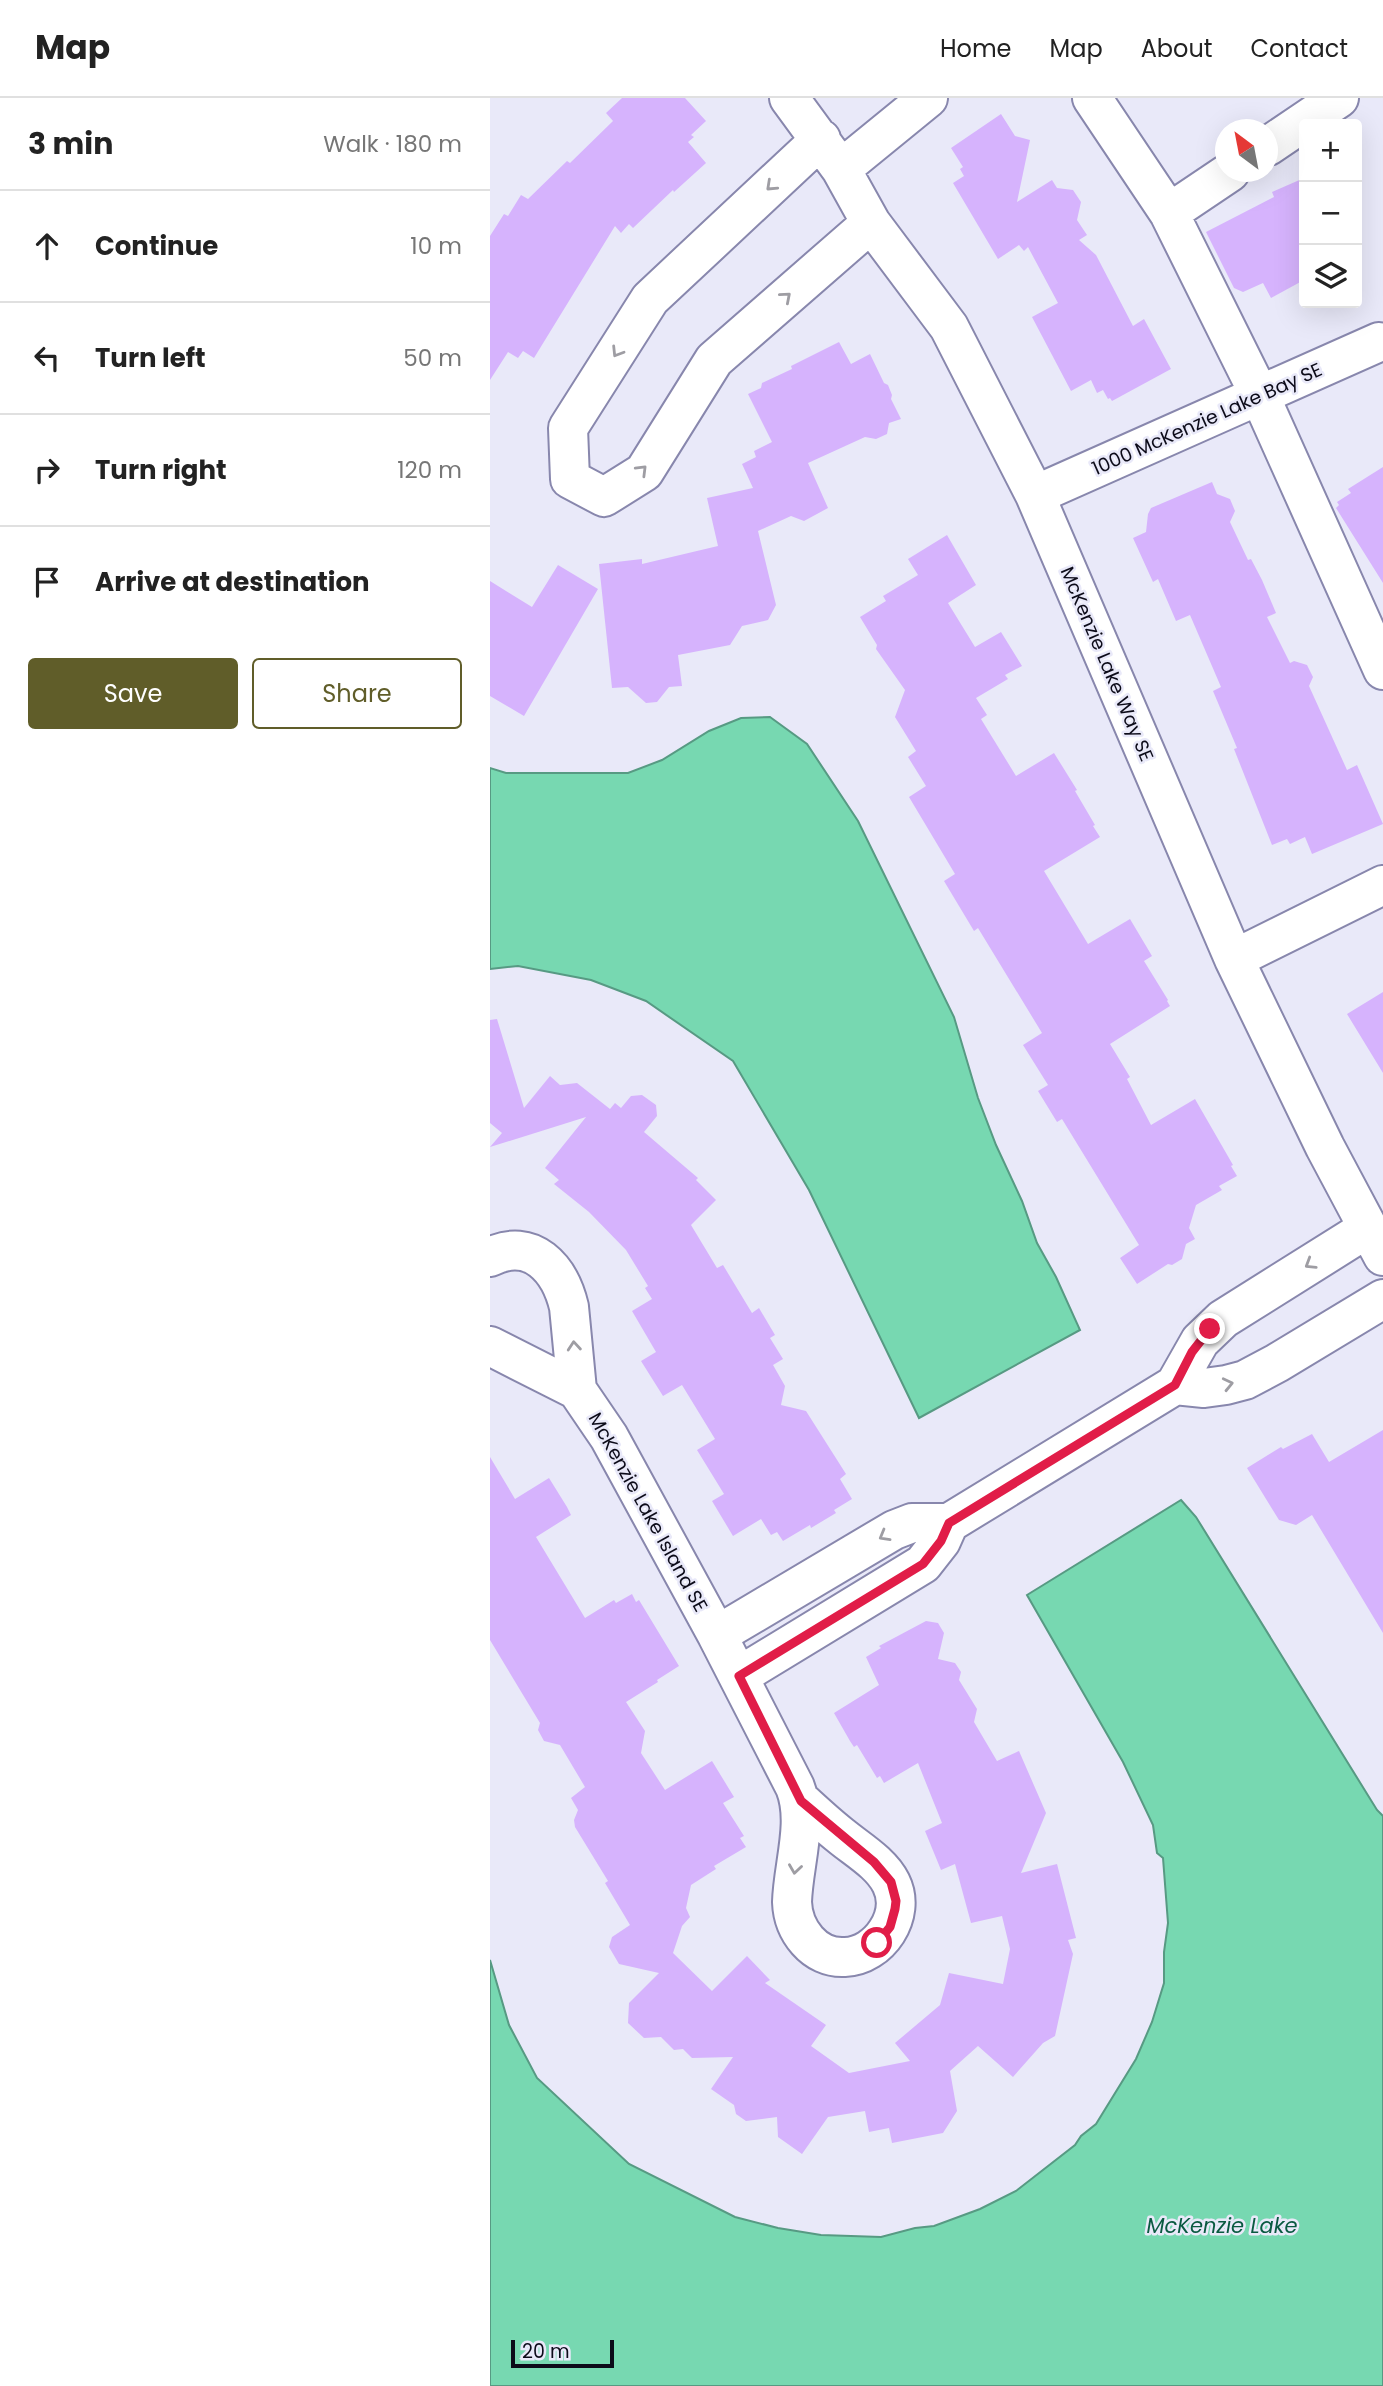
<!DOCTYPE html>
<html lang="en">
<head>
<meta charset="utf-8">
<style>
  :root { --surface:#fff; --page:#f6f6f6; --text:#222; --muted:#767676; --line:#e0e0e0; --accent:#605d29 }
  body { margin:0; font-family:Poppins,sans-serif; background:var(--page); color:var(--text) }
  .controls { position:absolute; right:21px; top:21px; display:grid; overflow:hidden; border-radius:7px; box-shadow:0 7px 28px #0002 }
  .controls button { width:63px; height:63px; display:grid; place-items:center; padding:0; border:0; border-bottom:2px solid var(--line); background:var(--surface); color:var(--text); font:35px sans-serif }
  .compass { position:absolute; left:725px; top:21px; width:63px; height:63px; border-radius:50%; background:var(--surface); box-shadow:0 7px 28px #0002; rotate:328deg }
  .scale { position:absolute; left:21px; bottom:18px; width:103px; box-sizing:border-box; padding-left:7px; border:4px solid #0c0b19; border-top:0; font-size:19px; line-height:24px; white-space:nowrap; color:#0c0b19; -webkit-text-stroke:5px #e9e9f9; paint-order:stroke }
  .stop { position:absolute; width:21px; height:21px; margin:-16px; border:5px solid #e11d48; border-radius:50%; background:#fff }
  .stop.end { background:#e11d48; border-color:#fff; box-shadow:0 2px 7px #0008 }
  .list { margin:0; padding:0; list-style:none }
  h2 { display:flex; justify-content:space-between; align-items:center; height:91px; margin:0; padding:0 28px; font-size:30px }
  h2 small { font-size:23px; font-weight:400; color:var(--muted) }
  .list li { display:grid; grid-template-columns:46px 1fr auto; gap:21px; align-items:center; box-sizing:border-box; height:112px; padding:0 28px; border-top:2px solid var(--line) }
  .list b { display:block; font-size:26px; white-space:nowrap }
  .list em { font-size:23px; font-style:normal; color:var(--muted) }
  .actions { display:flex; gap:14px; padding:21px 28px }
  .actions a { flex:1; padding:16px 0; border:2px solid var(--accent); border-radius:7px; text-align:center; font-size:24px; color:var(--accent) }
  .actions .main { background:var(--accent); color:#fff }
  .icon { flex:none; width:38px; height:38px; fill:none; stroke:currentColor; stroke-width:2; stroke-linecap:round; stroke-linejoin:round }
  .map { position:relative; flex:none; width:893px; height:2288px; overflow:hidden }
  header { display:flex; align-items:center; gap:42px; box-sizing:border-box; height:98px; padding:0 35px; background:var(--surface); border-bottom:2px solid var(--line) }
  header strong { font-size:33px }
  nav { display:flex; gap:38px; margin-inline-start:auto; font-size:24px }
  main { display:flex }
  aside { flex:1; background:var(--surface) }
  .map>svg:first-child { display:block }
  .water { fill:#77d8b1; stroke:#579a83; stroke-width:2 }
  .building { fill:#d6b3fd }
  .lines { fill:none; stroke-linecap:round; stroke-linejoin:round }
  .minor-casing { stroke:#8887ad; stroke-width:42 }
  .minor { stroke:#fff; stroke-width:38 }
  .oneway { stroke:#9e9da3 }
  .route { stroke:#e11d48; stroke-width:9 }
  .labels { text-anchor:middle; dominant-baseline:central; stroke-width:5; stroke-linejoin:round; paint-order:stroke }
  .street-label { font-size:19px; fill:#0c0b19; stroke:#e9e9f9 }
  .water-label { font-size:21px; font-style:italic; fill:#095a41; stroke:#e9e9f9 }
</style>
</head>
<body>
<header>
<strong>Map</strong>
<nav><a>Home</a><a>Map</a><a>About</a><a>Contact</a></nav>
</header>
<main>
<aside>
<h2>3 min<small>Walk · 180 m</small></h2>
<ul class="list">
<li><svg class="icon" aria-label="ahead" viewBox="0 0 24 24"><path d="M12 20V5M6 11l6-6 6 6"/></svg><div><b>Continue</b></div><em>10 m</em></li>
<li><svg class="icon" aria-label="left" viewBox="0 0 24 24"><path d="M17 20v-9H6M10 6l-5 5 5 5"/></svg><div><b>Turn left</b></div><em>50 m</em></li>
<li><svg class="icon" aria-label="right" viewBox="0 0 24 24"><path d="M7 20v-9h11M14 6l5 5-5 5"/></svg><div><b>Turn right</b></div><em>120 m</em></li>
<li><svg class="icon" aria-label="arrive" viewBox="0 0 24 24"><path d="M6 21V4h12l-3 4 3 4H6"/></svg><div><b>Arrive at destination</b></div></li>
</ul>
<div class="actions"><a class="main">Save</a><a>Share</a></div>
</aside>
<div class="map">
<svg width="893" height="2288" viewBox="0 0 893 2288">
  <rect width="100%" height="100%" fill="#e9e9f9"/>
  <!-- water -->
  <path class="water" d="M 280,619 L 317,646 L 368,723 L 464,919 L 488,1000 L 506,1047 L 532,1103 L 547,1145 L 566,1179 L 590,1232 L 429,1320 L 319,1092 L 243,963 L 156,903 L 101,882 L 28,868 L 0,871 L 0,670 L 16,675 L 138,675 L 172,662 L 219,633 L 251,620 Z
    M 691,1402 L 706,1419 L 887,1712 L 893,1718 L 893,2288 L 0,2288 L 0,1862 L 19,1927 L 47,1980 L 139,2066 L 245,2119 L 288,2130 L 331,2137 L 391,2139 L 425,2130 L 444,2128 L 490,2111 L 526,2093 L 585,2047 L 591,2038 L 606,2026 L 646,1961 L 662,1924 L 674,1885 L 674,1854 L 678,1825 L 673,1760 L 667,1755 L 663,1727 L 633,1664 L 537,1497 Z"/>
  <!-- building -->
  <path class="building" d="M 132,0 L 195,0 L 216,23 L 201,37 L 204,39 L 198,44 L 216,65 L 184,94 L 183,92 L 143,130 L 139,126 L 131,135 L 125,128 L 44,260 L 33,253 L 28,260 L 18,254 L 0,282 L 0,138 L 14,116 L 18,118 L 31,97 L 38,101 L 77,63 L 80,65 L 123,23 L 116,15 Z
    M 511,16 L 525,38 L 540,42 L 527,104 L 562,82 L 567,90 L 583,92 L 591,104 L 587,122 L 597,137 L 589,142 L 606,157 L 643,228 L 654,221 L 681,271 L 622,303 L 620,300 L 618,301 L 613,292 L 607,295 L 601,282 L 581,293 L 542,219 L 568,205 L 538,149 L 534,153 L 529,147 L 508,161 L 463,85 L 474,78 L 470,71 L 473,69 L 461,50 Z
    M 814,80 L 814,182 L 781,200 L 773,185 L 753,194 L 744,190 L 716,134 L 784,99 L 782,94 Z
    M 349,244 L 361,266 L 380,256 L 394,285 L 398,287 L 402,297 L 401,301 L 411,321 L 399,325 L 397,336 L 386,341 L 375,339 L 318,365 L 338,410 L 314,423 L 301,418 L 268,433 L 286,507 L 278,522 L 252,528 L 240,547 L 188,557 L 192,588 L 179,589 L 167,604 L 156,605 L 138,589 L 122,590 L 109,466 L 152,461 L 152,466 L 228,448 L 217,400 L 263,390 L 252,366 L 266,359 L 264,353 L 282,344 L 258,296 L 271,290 L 272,285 L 302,271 L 301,268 Z
    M 893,369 L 893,485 L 846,410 L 849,407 L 847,404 L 861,395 L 858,391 Z
    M 722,384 L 727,396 L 740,401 L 745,413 L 740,424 L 758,462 L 761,461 L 772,482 L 786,515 L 777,519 L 800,565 L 804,563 L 817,567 L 823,579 L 819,588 L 857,672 L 867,667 L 893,726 L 822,756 L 815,739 L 800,746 L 797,741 L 782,747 L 744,651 L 747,650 L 723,593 L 731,589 L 700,517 L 686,523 L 668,481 L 663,484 L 643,440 L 656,434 L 658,416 L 661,410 Z
    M 457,437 L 486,487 L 458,505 L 485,549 L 511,534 L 532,568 L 515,577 L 518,581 L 486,600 L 497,617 L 491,621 L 526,678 L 564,655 L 587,692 L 585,693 L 605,727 L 603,728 L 610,739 L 554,773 L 598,846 L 640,821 L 662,858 L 654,863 L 678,902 L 677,903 L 680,908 L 620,946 L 640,979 L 637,981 L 661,1027 L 705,1001 L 743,1067 L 741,1068 L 747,1078 L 729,1088 L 732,1092 L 706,1107 L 699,1130 L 705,1141 L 696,1146 L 692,1161 L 682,1167 L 678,1166 L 647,1186 L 630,1160 L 649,1147 L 572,1021 L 567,1024 L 548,993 L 558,987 L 533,947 L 552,935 L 488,830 L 484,833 L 454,783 L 465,776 L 419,699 L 436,688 L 418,659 L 426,653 L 405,619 L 415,592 L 386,551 L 387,547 L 370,519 L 396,503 L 393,498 L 428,477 L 418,461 Z
    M 68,467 L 108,491 L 34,618 L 0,598 L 0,483 L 42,509 Z
    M 893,894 L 893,975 L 857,916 Z
    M 7,921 L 34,1010 L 60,978 L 70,987 L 87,985 L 120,1011 L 125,1005 L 131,1010 L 141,998 L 152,997 L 166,1007 L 167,1018 L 154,1034 L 208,1080 L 206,1082 L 226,1102 L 201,1127 L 227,1170 L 233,1167 L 262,1215 L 269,1210 L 285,1237 L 280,1240 L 293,1261 L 283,1267 L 295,1288 L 291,1307 L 316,1313 L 356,1376 L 350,1381 L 362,1401 L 344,1412 L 346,1415 L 321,1430 L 320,1427 L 293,1443 L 287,1434 L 281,1437 L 271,1421 L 243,1438 L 222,1403 L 234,1396 L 207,1352 L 225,1341 L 192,1287 L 173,1298 L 151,1263 L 166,1254 L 142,1213 L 162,1201 L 155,1190 L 158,1188 L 136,1152 L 99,1114 L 64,1086 L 69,1082 L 55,1070 L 96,1019 L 0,1049 L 12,1035 L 0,1025 L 0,922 Z
    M 893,1332 L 893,1535 L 822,1417 L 806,1427 L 789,1422 L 757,1370 L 791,1349 L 793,1351 L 822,1336 L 839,1364 Z
    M 0,1359 L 25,1401 L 59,1380 L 77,1409 L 81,1417 L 46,1439 L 95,1520 L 124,1502 L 126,1505 L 142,1496 L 146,1504 L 149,1502 L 189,1568 L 167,1582 L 168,1584 L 136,1604 L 155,1633 L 151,1655 L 175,1692 L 222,1663 L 244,1699 L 233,1705 L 254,1738 L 250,1740 L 256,1749 L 224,1768 L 226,1771 L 201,1787 L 196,1810 L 200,1819 L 192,1828 L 183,1855 L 222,1893 L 257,1858 L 280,1882 L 275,1885 L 336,1927 L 321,1948 L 359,1975 L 420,1963 L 405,1945 L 450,1907 L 459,1875 L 513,1886 L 520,1851 L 512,1818 L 481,1825 L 465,1766 L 451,1772 L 435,1733 L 452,1725 L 428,1665 L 394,1685 L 390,1678 L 387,1680 L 367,1647 L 364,1649 L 360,1643 L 344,1615 L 389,1587 L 376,1559 L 391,1550 L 389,1548 L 436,1523 L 448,1525 L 454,1535 L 448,1561 L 465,1565 L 471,1574 L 469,1582 L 487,1611 L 484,1624 L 507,1663 L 529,1653 L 556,1715 L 531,1775 L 567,1766 L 586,1840 L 578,1842 L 583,1856 L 565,1938 L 553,1945 L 523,1979 L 488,1948 L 460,1973 L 467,2013 L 453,2035 L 402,2045 L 399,2030 L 379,2034 L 375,2013 L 338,2019 L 312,2056 L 288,2039 L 287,2019 L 256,2023 L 246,2016 L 244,2007 L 221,1991 L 243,1959 L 202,1960 L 193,1951 L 184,1952 L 171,1939 L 154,1940 L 138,1925 L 139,1905 L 169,1875 L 129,1866 L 119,1849 L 122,1839 L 140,1827 L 115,1785 L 118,1783 L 85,1729 L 84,1722 L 88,1712 L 81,1700 L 95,1689 L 70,1647 L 54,1643 L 48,1632 L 50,1625 L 0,1542 Z"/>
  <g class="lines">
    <!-- minor casing -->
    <g class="minor-casing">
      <path id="minor" d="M 299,0 L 351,71 L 381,125 L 459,229 L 545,397 L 744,861 L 835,1049 L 893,1158
        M 602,0 L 679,115 L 770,298 L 893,572
        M 331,41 L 160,201 L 78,330 L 80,381 L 114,399 L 154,374 L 224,262 L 381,125
        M 778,48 L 849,0
        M 351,71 L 438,0
        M 679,115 L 740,74
        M 545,397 L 889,244
        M 744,861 L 893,787
        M 0,1159 C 42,1138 70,1171 79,1209 L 87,1292 L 0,1248
        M 685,1287 L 714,1290 L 736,1287 L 755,1282 L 787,1265 L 893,1201
        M 87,1292 L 119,1339 L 227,1537 L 305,1689 C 319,1724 303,1767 302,1804 C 303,1832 324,1861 355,1859 C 389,1858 417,1817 401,1785 C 391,1765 368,1752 351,1738 C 337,1727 324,1715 311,1703
        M 227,1537 L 404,1432 L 422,1425 L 459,1425 L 685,1287 L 710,1243 L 733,1221 L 878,1130
        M 249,1578 L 433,1466 L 451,1443 L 459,1425"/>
    </g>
    <!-- minor -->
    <use href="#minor" class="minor"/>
  </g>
  <!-- one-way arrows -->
  <defs><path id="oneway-chevron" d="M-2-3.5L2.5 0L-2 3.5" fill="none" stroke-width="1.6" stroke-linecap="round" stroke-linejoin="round" transform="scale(1.75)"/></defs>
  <g class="oneway">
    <use href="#oneway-chevron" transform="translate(281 88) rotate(137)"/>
    <use href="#oneway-chevron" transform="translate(296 199) rotate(-41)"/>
    <use href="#oneway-chevron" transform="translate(127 254) rotate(122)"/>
    <use href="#oneway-chevron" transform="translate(152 372) rotate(-45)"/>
    <use href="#oneway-chevron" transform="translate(820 1166) rotate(148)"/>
    <use href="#oneway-chevron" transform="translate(84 1248) rotate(-95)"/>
    <use href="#oneway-chevron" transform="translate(738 1286) rotate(-13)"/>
    <use href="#oneway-chevron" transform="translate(394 1438) rotate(150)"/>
    <use href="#oneway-chevron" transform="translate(305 1771) rotate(98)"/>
  </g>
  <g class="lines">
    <!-- route -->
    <path class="route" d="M 387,1845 L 400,1829 L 405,1811 L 406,1803 L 401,1784 L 384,1764 L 311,1703 L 249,1578 L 433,1466 L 451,1443 L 459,1425 L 685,1287 L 702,1254 L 720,1231"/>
  </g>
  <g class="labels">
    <!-- street labels -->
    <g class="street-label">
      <text transform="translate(717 321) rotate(-24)">1000 McKenzie Lake Bay SE</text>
      <text transform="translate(617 566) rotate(67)">McKenzie Lake Way SE</text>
      <text transform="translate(158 1414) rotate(61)">McKenzie Lake Island SE</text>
    </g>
    <!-- water labels -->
    <g class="water-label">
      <text x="732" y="2127">McKenzie Lake</text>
    </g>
  </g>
</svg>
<div class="controls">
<button>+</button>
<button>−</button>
<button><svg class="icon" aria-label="layers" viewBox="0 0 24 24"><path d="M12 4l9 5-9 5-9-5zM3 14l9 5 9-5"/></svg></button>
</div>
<svg class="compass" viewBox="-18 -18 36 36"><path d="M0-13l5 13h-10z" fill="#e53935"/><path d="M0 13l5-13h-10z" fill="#767676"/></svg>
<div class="scale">20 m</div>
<div class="stop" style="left:387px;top:1845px"></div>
<div class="stop end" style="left:720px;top:1231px"></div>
</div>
</main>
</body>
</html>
